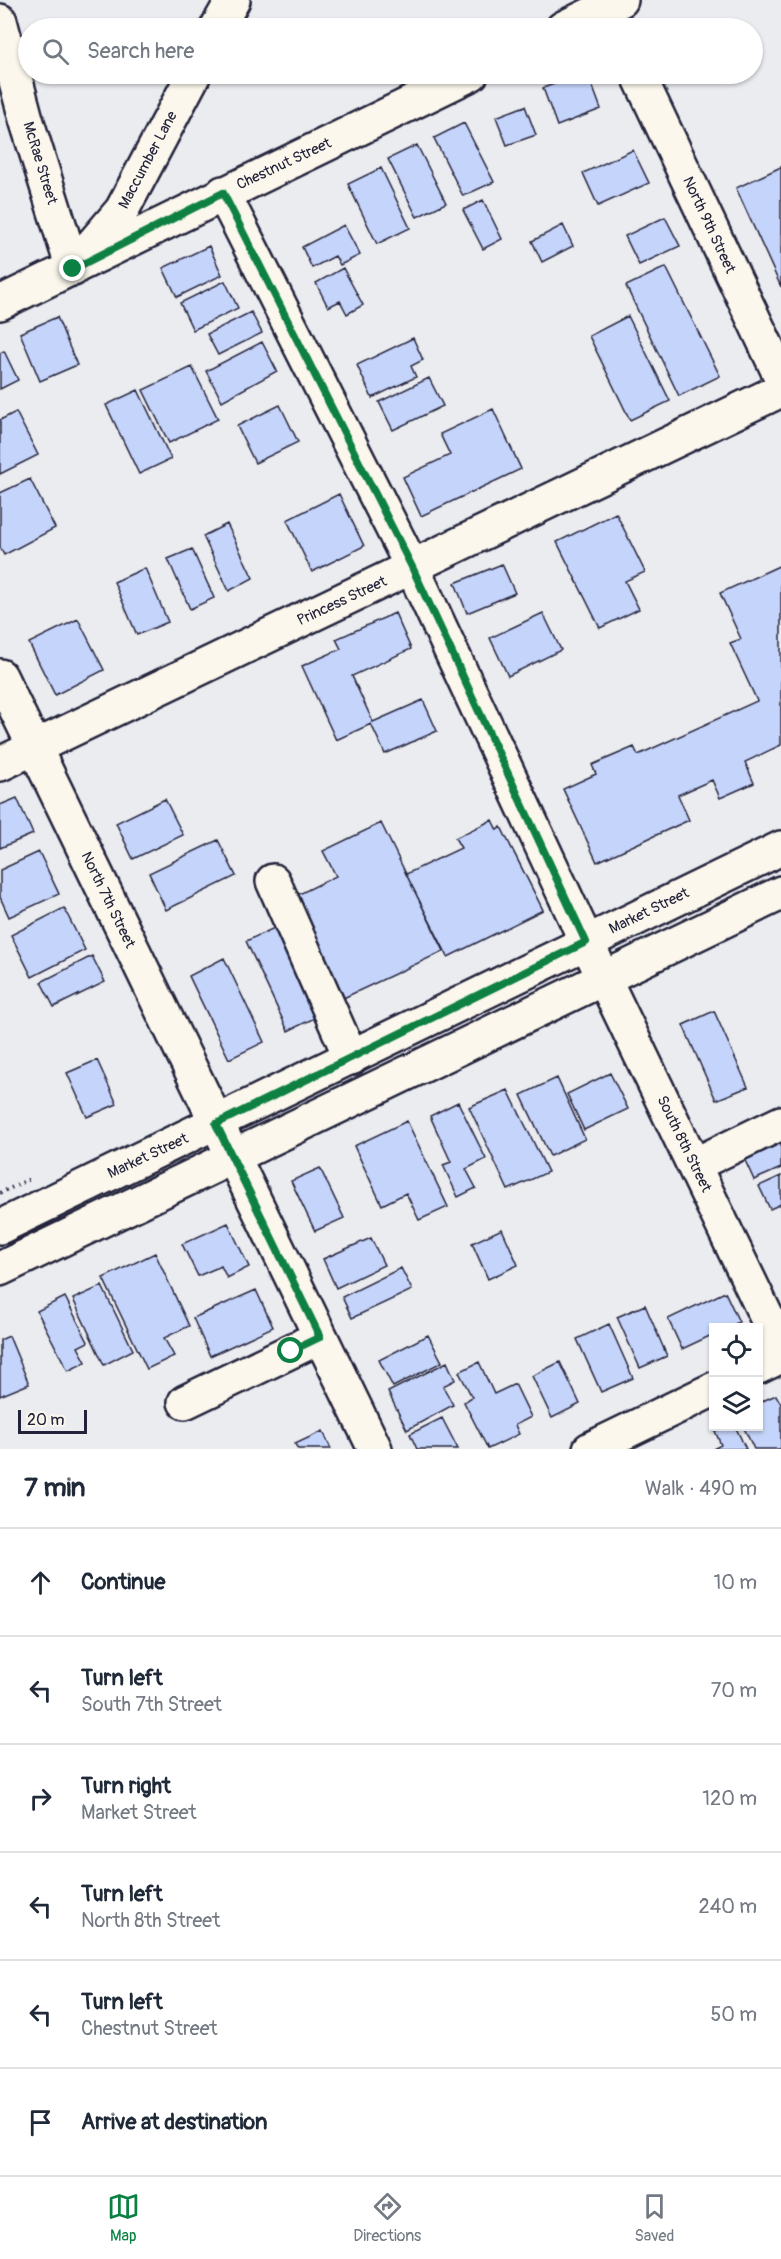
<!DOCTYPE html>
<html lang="en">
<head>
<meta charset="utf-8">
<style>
  :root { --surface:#fff; --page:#f2f2f3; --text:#1f2937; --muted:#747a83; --line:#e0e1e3; --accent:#0b8043 }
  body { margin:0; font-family:Pangolin,sans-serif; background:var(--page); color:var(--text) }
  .controls { position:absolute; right:18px; bottom:18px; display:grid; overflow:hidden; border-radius:0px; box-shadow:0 2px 4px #0004 }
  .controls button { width:54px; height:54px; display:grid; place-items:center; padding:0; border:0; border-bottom:2px solid var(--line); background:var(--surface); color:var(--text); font:30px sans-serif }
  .scale { position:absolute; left:18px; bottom:15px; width:69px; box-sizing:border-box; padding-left:6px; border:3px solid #22223b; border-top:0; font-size:16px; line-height:21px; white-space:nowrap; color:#22223b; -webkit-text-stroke:4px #fbf7ec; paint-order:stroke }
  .stop { position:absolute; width:18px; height:18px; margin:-14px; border:4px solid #0b8043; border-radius:50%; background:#fff }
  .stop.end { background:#0b8043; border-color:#fff; box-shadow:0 2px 6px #0008 }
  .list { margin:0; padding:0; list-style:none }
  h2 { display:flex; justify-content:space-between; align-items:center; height:78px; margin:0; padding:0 24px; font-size:26px }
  h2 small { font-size:20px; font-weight:400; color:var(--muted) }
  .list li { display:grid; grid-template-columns:39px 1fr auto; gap:18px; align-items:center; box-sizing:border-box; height:108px; padding:0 24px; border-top:2px solid var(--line) }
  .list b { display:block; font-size:22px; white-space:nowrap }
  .list p { margin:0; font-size:20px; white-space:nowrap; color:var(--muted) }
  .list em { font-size:20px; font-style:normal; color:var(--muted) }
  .icon { flex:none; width:33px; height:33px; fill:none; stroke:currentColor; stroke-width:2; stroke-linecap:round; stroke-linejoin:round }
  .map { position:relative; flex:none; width:781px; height:1449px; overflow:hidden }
  .search { position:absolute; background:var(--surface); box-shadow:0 2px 4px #0004; left:18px; right:18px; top:18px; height:66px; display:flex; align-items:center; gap:15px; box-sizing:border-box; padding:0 21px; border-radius:33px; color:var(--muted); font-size:22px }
  .sheet { height:726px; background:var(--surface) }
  nav { display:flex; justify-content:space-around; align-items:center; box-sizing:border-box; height:84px; border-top:2px solid var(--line); background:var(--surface); font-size:16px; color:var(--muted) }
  nav a { display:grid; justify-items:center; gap:3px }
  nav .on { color:var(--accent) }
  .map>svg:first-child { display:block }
  .building { fill:#c5d4fb; stroke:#22223b; stroke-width:1.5 }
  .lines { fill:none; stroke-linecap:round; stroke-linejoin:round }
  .minor-casing { stroke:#22223b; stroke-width:38 }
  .major-casing { stroke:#22223b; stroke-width:38 }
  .path { stroke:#22223b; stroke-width:4; stroke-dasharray:1.5 4.5; stroke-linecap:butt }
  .minor { stroke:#fbf7ec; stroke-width:33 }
  .major { stroke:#fbf7ec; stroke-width:33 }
  .route { stroke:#0b8043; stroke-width:8 }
  .labels { text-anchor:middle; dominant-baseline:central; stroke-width:6; stroke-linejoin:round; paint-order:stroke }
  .street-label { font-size:15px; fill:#22223b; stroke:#fbf7ec }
</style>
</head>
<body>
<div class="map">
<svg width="781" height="1449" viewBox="0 0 781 1449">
  <rect width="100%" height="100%" fill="#ebecf0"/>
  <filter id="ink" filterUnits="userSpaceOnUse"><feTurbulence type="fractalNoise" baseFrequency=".0167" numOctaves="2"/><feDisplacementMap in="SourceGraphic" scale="12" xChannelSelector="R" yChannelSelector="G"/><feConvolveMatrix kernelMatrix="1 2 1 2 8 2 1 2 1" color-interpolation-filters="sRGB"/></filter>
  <g filter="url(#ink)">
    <!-- building -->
    <path class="building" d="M 582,74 L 588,74 L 601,109 L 557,126 L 543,88 Z
      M 525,106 L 536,135 L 507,145 L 496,117 Z
      M 464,123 L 494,182 L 463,196 L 434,138 Z
      M 417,145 L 446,203 L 417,217 L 388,159 Z
      M 633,150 L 649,183 L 598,206 L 583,173 Z
      M 781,167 L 781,287 L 736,188 Z
      M 381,168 L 410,228 L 377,244 L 348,184 Z
      M 483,200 L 502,239 L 483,249 L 463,210 Z
      M 665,217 L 680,246 L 639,265 L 625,236 Z
      M 344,225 L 360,255 L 340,265 L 335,256 L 312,268 L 302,247 Z
      M 563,225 L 573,246 L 542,262 L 532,241 Z
      M 209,246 L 222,275 L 177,297 L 163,268 Z
      M 666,267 L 720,376 L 679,396 L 626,286 Z
      M 343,268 L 363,305 L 347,314 L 340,301 L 328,307 L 316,283 Z
      M 225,281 L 238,308 L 193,330 L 180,303 Z
      M 251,312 L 262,333 L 218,355 L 207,334 Z
      M 628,316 L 670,401 L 630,420 L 589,336 Z
      M 57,317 L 77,365 L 40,381 L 20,333 Z
      M 413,338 L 423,360 L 411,366 L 416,377 L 372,398 L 357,365 Z
      M 262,342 L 277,371 L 222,401 L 206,371 Z
      M 4,351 L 18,380 L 0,389 L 0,353 Z
      M 192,367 L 218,419 L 169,443 L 143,390 Z
      M 429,378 L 443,406 L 393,430 L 379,402 Z
      M 138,390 L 171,459 L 139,474 L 106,405 Z
      M 280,405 L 298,442 L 255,463 L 237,426 Z
      M 493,409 L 521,469 L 421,516 L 403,477 L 450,455 L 440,434 Z
      M 16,412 L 38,455 L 0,474 L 0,420 Z
      M 30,479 L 55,528 L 4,555 L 0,547 L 0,493 Z
      M 339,494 L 364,546 L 312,572 L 287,520 Z
      M 616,513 L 645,572 L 625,581 L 639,609 L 600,628 L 557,542 Z
      M 227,524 L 253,578 L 229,591 L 203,536 Z
      M 192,549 L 214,598 L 190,609 L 168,559 Z
      M 502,564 L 515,593 L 467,613 L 455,583 Z
      M 781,565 L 781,745 L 745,762 L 754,783 L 720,798 L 712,780 L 678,795 L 689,820 L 597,862 L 563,789 L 596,774 L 592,765 L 634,747 L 638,755 L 757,701 L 730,643 L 741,639 L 720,593 Z
      M 145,568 L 168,622 L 137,635 L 114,582 Z
      M 395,613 L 411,649 L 352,676 L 373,722 L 423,700 L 437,731 L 385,754 L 371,724 L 336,740 L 302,666 L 341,649 L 336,639 Z
      M 543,613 L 561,650 L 508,676 L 490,638 Z
      M 78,619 L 104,670 L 55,695 L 29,643 Z
      M 17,798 L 33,834 L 0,848 L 0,805 Z
      M 165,799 L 183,835 L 133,859 L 116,823 Z
      M 492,820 L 497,830 L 501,827 L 543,910 L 448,957 L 406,874 L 461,848 L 455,838 Z
      M 381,823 L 444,951 L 337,1001 L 289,899 L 336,876 L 323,851 Z
      M 218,840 L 236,876 L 166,910 L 149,873 Z
      M 39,852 L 59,894 L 9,917 L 0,897 L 0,870 Z
      M 64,908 L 85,950 L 32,977 L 11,935 Z
      M 283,924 L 325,1013 L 288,1031 L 246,941 Z
      M 92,956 L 105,982 L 54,1007 L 41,982 Z
      M 224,958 L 264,1042 L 229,1059 L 189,976 Z
      M 714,1011 L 748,1087 L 716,1100 L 683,1025 Z
      M 97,1060 L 117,1104 L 87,1117 L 67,1073 Z
      M 610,1073 L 628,1109 L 584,1130 L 567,1094 Z
      M 557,1078 L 585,1139 L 550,1156 L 521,1095 Z
      M 508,1090 L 548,1172 L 508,1190 L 469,1107 Z
      M 458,1102 L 486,1159 L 466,1169 L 476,1188 L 458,1197 L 443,1165 L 451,1162 L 430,1116 Z
      M 407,1121 L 448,1207 L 419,1220 L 406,1193 L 382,1205 L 354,1146 Z
      M 781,1139 L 781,1168 L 754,1180 L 743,1156 Z
      M 320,1168 L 344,1218 L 315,1231 L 291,1181 Z
      M 781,1176 L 781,1204 L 770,1209 L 759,1186 Z
      M 228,1223 L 249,1267 L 227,1278 L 221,1266 L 198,1276 L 182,1244 Z
      M 502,1229 L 518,1265 L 488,1279 L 472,1243 Z
      M 371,1238 L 384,1265 L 336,1288 L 323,1259 Z
      M 155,1253 L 189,1326 L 164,1338 L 174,1356 L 147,1369 L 103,1278 Z
      M 401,1268 L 412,1290 L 352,1318 L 342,1297 Z
      M 102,1286 L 133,1350 L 104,1365 L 73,1299 Z
      M 256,1290 L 273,1327 L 210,1356 L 193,1318 Z
      M 725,1292 L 739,1322 L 727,1328 L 714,1328 L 714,1334 L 682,1349 L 668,1319 Z
      M 65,1297 L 88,1342 L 78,1347 L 86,1362 L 68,1371 L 37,1311 Z
      M 645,1305 L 667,1356 L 640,1368 L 617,1317 Z
      M 609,1324 L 633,1378 L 601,1392 L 577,1339 Z
      M 428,1335 L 442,1362 L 393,1387 L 379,1360 Z
      M 9,1336 L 29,1384 L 0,1396 L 0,1340 Z
      M 447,1362 L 455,1380 L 443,1386 L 453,1405 L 407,1430 L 388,1392 Z
      M 479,1362 L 494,1394 L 515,1384 L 531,1417 L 515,1425 L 519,1434 L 488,1449 L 464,1402 L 472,1397 L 459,1372 Z
      M 560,1362 L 580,1404 L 552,1418 L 532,1376 Z
      M 776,1395 L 781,1404 L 781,1449 L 754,1449 L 743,1426 L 758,1426 L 758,1403 Z
      M 442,1418 L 458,1449 L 417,1449 L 410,1434 Z
      M 725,1426 L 735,1426 L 746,1449 L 713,1449 L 721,1445 L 715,1431 Z
      M 323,1431 L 331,1449 L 298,1449 L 295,1444 Z"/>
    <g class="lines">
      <!-- minor casing -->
      <g class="minor-casing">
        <path id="minor" d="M 0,21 L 26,119 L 73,269
          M 217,28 L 233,0
          M 563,28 L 621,0
          M 638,74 L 781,377
          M 223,193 L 412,567 L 586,941 L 781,1347
          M 81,258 L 122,210 L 194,74
          M 0,303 L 471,74
          M 0,676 L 375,1449
          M 0,764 L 781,390
          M 273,881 L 351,1058
          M 694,1165 L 781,1123
          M 758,1367 L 781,1356
          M 185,1402 L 320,1337
          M 590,1449 L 714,1389"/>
      </g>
      <!-- major casing -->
      <g class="major-casing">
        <path id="major" d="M 0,1227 L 781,848
          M 0,1269 L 781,893"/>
      </g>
      <!-- path -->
      <path class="path" d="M 0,1193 L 32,1178"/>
      <!-- minor -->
      <use href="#minor" class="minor"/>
      <!-- major -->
      <use href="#major" class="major"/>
    </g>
  </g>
  <g class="lines" filter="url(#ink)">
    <!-- route -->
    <path class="route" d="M 73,269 L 223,193 L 412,567 L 586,942 L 216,1124 L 320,1337 L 291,1351"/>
  </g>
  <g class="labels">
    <!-- street labels -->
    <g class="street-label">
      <text transform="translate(148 160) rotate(-62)">Maccumber Lane</text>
      <text transform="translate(40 163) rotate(73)">McRae Street</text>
      <text transform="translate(284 164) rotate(-25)">Chestnut Street</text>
      <text transform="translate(709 225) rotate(65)">North 9th Street</text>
      <text transform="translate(342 601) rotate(-25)">Princess Street</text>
      <text transform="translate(108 900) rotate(64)">North 7th Street</text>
      <text transform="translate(649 911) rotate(-26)">Market Street</text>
      <text transform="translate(684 1144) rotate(64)">South 8th Street</text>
      <text transform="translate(148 1156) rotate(-25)">Market Street</text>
    </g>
  </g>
</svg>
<div class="controls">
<button><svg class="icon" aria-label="locate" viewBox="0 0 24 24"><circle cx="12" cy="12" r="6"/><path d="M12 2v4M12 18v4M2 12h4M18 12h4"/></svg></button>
<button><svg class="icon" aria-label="layers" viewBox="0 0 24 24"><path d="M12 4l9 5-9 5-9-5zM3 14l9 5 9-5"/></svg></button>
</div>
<div class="scale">20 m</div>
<div class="stop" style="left:291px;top:1351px"></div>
<div class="stop end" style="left:73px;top:269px"></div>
<div class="search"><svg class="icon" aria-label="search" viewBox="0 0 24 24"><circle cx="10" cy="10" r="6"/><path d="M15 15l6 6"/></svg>Search here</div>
</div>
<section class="sheet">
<h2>7 min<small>Walk · 490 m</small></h2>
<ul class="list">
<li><svg class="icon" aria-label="ahead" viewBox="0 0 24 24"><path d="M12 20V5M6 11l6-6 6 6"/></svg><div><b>Continue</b></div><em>10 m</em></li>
<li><svg class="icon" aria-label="left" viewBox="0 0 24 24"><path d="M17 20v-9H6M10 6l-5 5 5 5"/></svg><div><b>Turn left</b><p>South 7th Street</p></div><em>70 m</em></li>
<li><svg class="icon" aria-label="right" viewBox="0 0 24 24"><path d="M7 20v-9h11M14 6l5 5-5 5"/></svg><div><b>Turn right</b><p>Market Street</p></div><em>120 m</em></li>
<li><svg class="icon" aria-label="left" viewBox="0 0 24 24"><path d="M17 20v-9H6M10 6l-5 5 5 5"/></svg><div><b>Turn left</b><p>North 8th Street</p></div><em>240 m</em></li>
<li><svg class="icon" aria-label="left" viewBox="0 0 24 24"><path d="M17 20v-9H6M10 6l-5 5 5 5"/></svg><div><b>Turn left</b><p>Chestnut Street</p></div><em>50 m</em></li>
<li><svg class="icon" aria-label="arrive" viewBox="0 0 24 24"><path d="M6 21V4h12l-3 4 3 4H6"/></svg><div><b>Arrive at destination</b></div></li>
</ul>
</section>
<nav>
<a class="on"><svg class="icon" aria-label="map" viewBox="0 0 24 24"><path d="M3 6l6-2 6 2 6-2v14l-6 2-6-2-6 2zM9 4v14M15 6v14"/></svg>Map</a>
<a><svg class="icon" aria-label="directions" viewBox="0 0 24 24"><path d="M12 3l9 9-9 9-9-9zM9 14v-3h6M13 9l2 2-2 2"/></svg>Directions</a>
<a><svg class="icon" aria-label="saved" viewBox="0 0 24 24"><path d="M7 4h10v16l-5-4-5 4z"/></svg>Saved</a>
</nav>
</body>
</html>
